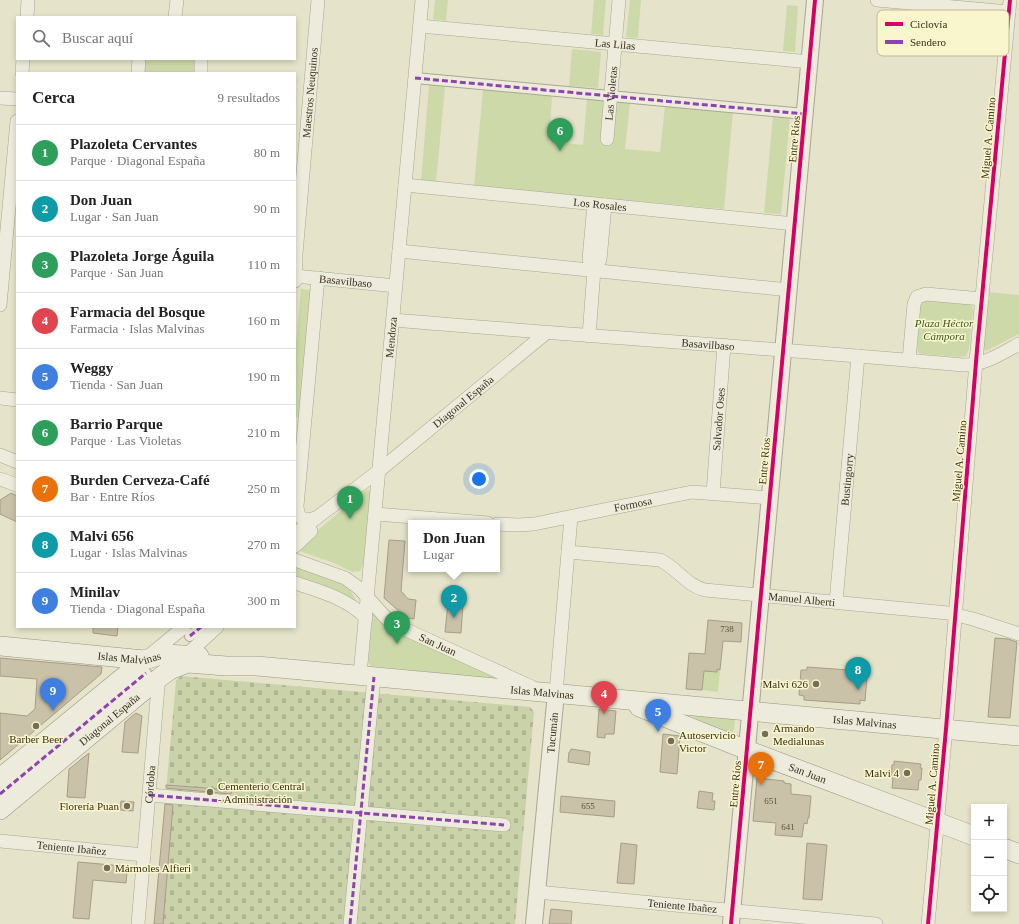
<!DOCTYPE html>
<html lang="es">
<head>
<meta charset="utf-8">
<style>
  :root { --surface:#fff; --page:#f2f2f2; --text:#222; --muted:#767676; --line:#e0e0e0; --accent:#ea580c }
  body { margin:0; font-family:Georgia,serif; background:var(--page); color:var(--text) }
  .controls { position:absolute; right:12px; bottom:12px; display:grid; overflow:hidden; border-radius:0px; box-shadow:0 2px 6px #0003 }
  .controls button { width:36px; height:36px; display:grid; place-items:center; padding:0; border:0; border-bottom:1px solid var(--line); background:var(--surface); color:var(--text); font:20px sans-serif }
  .you { position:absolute; left:479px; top:479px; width:14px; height:14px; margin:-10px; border:3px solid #fff; border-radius:50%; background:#1a73e8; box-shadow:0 0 0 6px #1a73e833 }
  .badge { display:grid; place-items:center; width:26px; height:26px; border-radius:50%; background:var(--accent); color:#fff; font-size:13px; font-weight:700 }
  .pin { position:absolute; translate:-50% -33px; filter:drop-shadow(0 1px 2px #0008) }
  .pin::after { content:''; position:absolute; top:21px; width:14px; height:12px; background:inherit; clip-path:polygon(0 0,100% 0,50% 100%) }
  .popup { position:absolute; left:408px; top:520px; width:92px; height:52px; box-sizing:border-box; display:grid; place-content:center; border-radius:0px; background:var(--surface); filter:drop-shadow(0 1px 3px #0005); font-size:13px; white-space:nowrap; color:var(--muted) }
  .popup b { font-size:15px; color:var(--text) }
  .popup::after { content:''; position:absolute; left:50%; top:100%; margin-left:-8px; border:8px solid transparent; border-top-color:var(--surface) }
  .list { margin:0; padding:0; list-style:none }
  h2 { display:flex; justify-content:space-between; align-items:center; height:52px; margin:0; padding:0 16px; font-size:17px }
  h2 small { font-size:13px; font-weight:400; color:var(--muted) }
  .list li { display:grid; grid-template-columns:26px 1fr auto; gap:12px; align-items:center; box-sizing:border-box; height:56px; padding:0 16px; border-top:1px solid var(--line) }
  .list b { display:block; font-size:15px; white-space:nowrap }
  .list p { margin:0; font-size:13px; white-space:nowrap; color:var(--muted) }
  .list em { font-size:13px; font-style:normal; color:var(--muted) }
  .icon { flex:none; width:22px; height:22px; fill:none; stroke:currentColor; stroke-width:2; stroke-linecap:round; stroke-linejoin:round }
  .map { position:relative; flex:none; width:1019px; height:924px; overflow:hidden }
  .search { position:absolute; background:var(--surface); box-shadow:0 2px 6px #0003; left:16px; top:16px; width:280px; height:44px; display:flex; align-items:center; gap:10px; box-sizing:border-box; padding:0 14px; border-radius:0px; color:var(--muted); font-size:15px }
  .panel { position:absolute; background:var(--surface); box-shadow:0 2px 6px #0003; left:16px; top:72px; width:280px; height:556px; border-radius:0px }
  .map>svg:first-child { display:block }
  .cemetery { fill:url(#cemetery-stones) }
  .green { fill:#ced9a9 }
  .building { fill:#cac1a9; stroke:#a59e88 }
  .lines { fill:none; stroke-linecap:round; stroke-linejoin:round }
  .pedestrian-casing { stroke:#aaa693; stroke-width:12 }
  .minor-casing { stroke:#aaa693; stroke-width:14 }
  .tertiary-casing { stroke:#aaa693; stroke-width:18 }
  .secondary-casing { stroke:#999583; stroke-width:20 }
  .pedestrian { stroke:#edebdb; stroke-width:10 }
  .minor { stroke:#edebdb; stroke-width:13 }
  .tertiary { stroke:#edebdb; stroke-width:16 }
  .secondary { stroke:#edebdb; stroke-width:19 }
  .quiet { stroke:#8e44ad; stroke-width:3; stroke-dasharray:6 3; stroke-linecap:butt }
  .cycleway-casing { stroke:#f9f5cc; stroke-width:6 }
  .cycleway { stroke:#d6006c; stroke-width:4 }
  .poi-dot { fill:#756e57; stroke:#f9f5cc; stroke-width:1.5 }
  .labels { text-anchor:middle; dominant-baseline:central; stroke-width:3; stroke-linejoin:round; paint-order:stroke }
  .number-label { font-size:9px; fill:#5d543e }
  .street-label { font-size:11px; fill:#392f1a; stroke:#f9f5cc }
  .park-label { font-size:11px; font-style:italic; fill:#3d571f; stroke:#f9f5cc }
  .poi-label { font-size:11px; fill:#392f1a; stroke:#f9f5cc; text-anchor:start }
  .key { fill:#f9f5cc; stroke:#bfba97; stroke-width:1 }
  .key-label { font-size:11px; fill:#392f1a }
</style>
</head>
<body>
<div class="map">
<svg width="1019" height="924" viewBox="0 0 1019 924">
  <defs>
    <pattern id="cemetery-stones" width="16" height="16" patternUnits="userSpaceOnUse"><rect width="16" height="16" fill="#cad2a9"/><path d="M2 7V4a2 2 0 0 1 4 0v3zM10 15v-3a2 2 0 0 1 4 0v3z" fill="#aeb591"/></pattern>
  </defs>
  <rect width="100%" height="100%" fill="#e5e3c9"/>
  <!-- cemetery -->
  <path class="cemetery" d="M 181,676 L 530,707 L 534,712 L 515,924 L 154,924 L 176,681 Z"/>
  <!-- green -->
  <path class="green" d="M 435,0 L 448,0 L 446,21 L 433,19 Z
    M 594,0 L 606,0 L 603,35 L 591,34 Z
    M 630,0 L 641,0 L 638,38 L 626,37 Z
    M 787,5 L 798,6 L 795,52 L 783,51 Z
    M 572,49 L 601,52 L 598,88 L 569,86 Z
    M 145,59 L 194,59 L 195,60 L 196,73 L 144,73 Z
    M 429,85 L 445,86 L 436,183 L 421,181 Z
    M 483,90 L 552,96 L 549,142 L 583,145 L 587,99 L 630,103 L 625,149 L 660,152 L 665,106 L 733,112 L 724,209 L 474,186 Z
    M 773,116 L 790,117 L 781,214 L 764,213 Z
    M 301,289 L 311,290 L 299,418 L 295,418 L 295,354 Z
    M 987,292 L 1019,295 L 1019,334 L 986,351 L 983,350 Z
    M 923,300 L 971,304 L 973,309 L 969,349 L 966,356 L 960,357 L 922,354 L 919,353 L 917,350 L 920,306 Z
    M 368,490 L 371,491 L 372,494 L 363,566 L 360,571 L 352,572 L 334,563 L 300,551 L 300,545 L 365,491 Z
    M 295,563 C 319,572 349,578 358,605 L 295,579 Z
    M 373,612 L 497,678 L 497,679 L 371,666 L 369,664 L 368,659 Z
    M 717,669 L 720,670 L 718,692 L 702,690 L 704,671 L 716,672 Z
    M 689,715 L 734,719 L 735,721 L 733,735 L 730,735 Z"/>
  <!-- building -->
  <path class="building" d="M 11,493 L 17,496 L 17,522 L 0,514 L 0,500 Z
    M 389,540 L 405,541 L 401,591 L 408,599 L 416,600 L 414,619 L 407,618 L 384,598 Z
    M 448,603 L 463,604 L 461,633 L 445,632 Z
    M 708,620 L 742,623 L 741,642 L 723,641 L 720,670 L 717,669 L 717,672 L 704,671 L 702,690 L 686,689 L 689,653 L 705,654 Z
    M 93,627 L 118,627 L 117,636 L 93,633 Z
    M 995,638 L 1008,639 L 1017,642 L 1010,718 L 988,717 Z
    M 0,658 L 102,667 L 101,674 L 0,760 L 0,713 L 27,716 L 35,709 L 37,679 L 0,676 Z
    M 807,667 L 862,671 L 862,675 L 867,676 L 865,701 L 860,700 L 860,704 L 804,700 L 804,696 L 799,695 L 801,670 L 807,670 Z
    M 599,709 L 616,711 L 614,734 L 605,734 L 605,738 L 597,737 Z
    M 136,713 L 142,716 L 138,753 L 122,752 L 125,722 Z
    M 663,734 L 680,736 L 677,774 L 660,772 Z
    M 571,749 L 590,752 L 589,765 L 568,762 L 569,752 L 570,752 Z
    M 89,753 L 85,798 L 67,797 L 69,769 Z
    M 894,761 L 921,764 L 920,768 L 922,768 L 921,780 L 919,780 L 918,790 L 892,788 L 893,778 L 891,778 L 892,765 L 894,765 Z
    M 757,778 L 784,781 L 784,783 L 791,784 L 791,794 L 811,796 L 809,818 L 808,818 L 807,824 L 804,823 L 802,837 L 775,835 L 776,823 L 753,821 Z
    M 166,785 L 232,790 L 231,794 L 166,788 Z
    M 699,791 L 713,793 L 712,801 L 715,801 L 714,810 L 697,808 Z
    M 561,796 L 615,801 L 614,817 L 560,812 Z
    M 121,801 L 134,802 L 133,811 L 120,810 Z
    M 165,804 L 173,805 L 163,924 L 154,924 Z
    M 621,843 L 637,845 L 634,884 L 617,883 Z
    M 807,843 L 827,845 L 822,900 L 803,899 Z
    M 78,862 L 123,866 L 127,872 L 126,883 L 93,880 L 89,919 L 73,918 Z
    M 551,909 L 572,911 L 571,924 L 549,924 Z"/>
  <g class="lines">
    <!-- pedestrian casing -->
    <g class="pedestrian-casing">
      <path id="pedestrian" d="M 415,78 L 805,114
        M 190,636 L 201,627
        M 0,794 L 146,673"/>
    </g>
    <!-- minor casing -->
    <g class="minor-casing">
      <g id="minor">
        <path d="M 877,0 L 1009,12"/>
        <path d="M 27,17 L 28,0"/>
        <path d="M 175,17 L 177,0"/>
        <path id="s1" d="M 420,26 L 810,62"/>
        <path d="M 22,73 L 23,59"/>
        <path d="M 138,73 L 139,59"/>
        <path d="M 201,73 L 201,59"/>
        <path d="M 0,98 L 17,99"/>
        <path id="s2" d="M 607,139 L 619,0"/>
        <path id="s3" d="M 405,185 L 795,224"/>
        <path d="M 399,251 L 789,290"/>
        <path d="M 594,270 L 591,265 L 589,259 L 594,204"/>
        <path id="s4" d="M 295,276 L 396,286"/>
        <path id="s5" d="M 295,281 L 296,254 L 318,0"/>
        <path d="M 0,305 L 17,121"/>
        <path id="s6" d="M 393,320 C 583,336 773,348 963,365 C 984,365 1001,354 1019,344"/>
        <path d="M 589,336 L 594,270 L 600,260 L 605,205"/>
        <path d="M 909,360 L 914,304 L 917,297 L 926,294 L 982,299"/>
        <path d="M 0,398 L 17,400"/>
        <path d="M 0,455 L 17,462"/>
        <path d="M 0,479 L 17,485"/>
        <path id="s7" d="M 713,493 L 724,345"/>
        <path d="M 376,514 L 488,523"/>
        <path d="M 316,518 C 303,522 298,519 297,506 L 318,278"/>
        <path id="s8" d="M 497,524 L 518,525 L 534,524 L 692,492 L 770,498"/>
        <path id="s9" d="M 295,534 L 380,470 L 546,333"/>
        <path d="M 295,546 L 311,531"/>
        <path id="s10" d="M 568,552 L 660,560 C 677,568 687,586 705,590 L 948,613 L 973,619 L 1019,634"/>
        <path id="s11" d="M 295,560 L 345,578 L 359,588 L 386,618 L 400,627 L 532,687"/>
        <path d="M 295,583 C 320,591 348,599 366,618"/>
        <path id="s12" d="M 836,602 L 858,356"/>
        <path d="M 150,655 L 184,627"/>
        <path d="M 183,658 L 217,627"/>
        <path id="s13" d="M 360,675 L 422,0"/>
        <path d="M 556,693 L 571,517"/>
        <path d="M 149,795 L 504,825"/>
        <path id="s14" d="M 0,841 L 144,855"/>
        <path id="s15" d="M 537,892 L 876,924"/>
        <path id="s16" d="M 138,924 L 159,675"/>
        <path d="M 350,924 L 374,677"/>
        <path d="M 928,924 L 946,729 L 977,350 L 1010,0"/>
      </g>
    </g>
    <!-- tertiary casing -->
    <g class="tertiary-casing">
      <g id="tertiary">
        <path id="s17" d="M 534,924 L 556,693"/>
        <path d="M 731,924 L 815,0"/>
      </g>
    </g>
    <!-- secondary casing -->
    <g class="secondary-casing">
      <g id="secondary">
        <path id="s18" d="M 0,646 L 144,660 L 165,654 L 199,656"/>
        <path id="s19" d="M 639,707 L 747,750 L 974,836"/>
        <path d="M 0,778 L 144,660"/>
        <path id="s20" d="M 0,810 L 159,678 L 170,670 L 188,663 L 226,666 L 257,666 L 1019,736"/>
        <path d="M 1004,848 L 1019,854"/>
      </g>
    </g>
    <!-- pedestrian -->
    <use href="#pedestrian" class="pedestrian"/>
    <!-- minor -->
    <use href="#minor" class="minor"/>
    <!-- tertiary -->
    <use href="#tertiary" class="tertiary"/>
    <!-- secondary -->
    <use href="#secondary" class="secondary"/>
    <!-- quiet -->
    <path class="quiet" d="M 415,78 L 805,114
      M 190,636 L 201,627
      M 0,794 L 146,673
      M 149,795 L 504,825
      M 350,924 L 374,677"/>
    <!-- cycleway casing -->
    <g class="cycleway-casing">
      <path id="cycleway" d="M 731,924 L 815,0
        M 928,924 L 946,729 L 977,350 L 1010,0"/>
    </g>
    <!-- cycleway -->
    <use href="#cycleway" class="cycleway"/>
  </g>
  <!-- markers -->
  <g class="poi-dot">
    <circle cx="816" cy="684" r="4"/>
    <circle cx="36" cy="726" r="4"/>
    <circle cx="765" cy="734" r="4"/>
    <circle cx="671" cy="741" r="4"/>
    <circle cx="907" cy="773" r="4"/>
    <circle cx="210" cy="792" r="4"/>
    <circle cx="127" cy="806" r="4"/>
    <circle cx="107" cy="868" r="4"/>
  </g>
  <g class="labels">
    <!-- number labels -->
    <g class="number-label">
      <text x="727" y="629">738</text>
      <text x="771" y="801">651</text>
      <text x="588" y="806">655</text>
      <text x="788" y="827">641</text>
    </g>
    <!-- street labels -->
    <g class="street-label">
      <text stroke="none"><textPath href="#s1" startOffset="196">Las Lilas</textPath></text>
      <text stroke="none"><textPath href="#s5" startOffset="189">Maestros Neuquinos</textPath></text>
      <text stroke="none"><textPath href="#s2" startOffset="46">Las Violetas</textPath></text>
      <text transform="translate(988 138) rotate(-85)">Miguel A. Camino</text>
      <text transform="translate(794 139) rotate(-85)">Entre Ríos</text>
      <text stroke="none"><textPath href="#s3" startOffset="196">Los Rosales</textPath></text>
      <text stroke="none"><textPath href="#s4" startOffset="51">Basavilbaso</textPath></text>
      <text stroke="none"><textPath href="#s13" startOffset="339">Mendoza</textPath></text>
      <text stroke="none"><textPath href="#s6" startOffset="316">Basavilbaso</textPath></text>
      <text stroke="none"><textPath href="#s9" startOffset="214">Diagonal España</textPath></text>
      <text stroke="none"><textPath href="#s7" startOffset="74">Salvador Oses</textPath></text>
      <text transform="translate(764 461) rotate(-85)">Entre Ríos</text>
      <text transform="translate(959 461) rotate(-85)">Miguel A. Camino</text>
      <text stroke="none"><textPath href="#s12" startOffset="123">Bustingorry</textPath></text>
      <text stroke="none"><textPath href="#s8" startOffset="138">Formosa</textPath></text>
      <text stroke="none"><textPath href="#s10" startOffset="244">Manuel Alberti</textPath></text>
      <text stroke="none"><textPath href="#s11" startOffset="169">San Juan</textPath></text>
      <text stroke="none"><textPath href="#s18" startOffset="130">Islas Malvinas</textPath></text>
      <text stroke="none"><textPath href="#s20" startOffset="595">Islas Malvinas</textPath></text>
      <text stroke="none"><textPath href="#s20" startOffset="142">Diagonal España</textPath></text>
      <text stroke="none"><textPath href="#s20" startOffset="919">Islas Malvinas</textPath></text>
      <text stroke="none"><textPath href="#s17" startOffset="192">Tucumán</textPath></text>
      <text stroke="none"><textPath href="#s19" startOffset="181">San Juan</textPath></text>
      <text transform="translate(735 784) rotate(-85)">Entre Ríos</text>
      <text transform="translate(932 784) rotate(-85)">Miguel A. Camino</text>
      <text stroke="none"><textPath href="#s16" startOffset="140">Córdoba</textPath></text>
      <text stroke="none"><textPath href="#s14" startOffset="72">Teniente Ibañez</textPath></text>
      <text stroke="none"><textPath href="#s15" startOffset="146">Teniente Ibañez</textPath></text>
    </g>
    <!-- park labels -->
    <g class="park-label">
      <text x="944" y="323">Plaza Héctor<tspan x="944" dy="13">Cámpora</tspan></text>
    </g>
    <!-- poi labels -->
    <g class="poi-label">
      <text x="808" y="684" text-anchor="end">Malvi 626</text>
      <text x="773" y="728">Armando<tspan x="773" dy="13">Medialunas</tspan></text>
      <text x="679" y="735">Autoservicio<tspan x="679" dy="13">Victor</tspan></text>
      <text x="36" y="739" text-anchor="middle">Barber Beer</text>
      <text x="899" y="773" text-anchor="end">Malvi 4</text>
      <text x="218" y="786">Cementerio Central<tspan x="218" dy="13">- Administración</tspan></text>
      <text x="119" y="806" text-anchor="end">Florería Puan</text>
      <text x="115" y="868">Mármoles Alfieri</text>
    </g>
  </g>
  <!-- legend -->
  <rect x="877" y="10" width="132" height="46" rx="6" class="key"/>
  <rect x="885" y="22" width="18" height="4" fill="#d6006c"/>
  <rect x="885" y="40" width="18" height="4" fill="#8e44ad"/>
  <g class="key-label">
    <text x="910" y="28">Ciclovía</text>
    <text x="910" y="46">Sendero</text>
  </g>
</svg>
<div class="controls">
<button>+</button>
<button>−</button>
<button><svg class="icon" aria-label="locate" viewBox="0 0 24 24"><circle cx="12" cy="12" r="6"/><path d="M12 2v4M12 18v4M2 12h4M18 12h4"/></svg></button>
</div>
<div class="you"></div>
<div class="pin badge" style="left:350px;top:519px;background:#2e9e5b">1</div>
<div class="pin badge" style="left:454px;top:618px;background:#0f9aa8">2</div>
<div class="popup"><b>Don Juan</b>Lugar</div>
<div class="pin badge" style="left:397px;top:644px;background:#2e9e5b">3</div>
<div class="pin badge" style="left:604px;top:714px;background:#e0444e">4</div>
<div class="pin badge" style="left:658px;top:732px;background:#3f7fe0">5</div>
<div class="pin badge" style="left:560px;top:151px;background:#2e9e5b">6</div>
<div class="pin badge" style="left:761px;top:785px;background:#e8710a">7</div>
<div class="pin badge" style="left:858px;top:690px;background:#0f9aa8">8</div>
<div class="pin badge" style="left:53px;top:711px;background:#3f7fe0">9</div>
<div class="search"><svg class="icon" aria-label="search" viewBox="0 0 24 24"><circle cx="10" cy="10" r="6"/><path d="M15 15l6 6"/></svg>Buscar aquí</div>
<section class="panel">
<h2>Cerca<small>9 resultados</small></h2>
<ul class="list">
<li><span class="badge" style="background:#2e9e5b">1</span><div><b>Plazoleta Cervantes</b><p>Parque · Diagonal España</p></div><em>80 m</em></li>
<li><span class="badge" style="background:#0f9aa8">2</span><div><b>Don Juan</b><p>Lugar · San Juan</p></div><em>90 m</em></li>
<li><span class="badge" style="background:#2e9e5b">3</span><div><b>Plazoleta Jorge Águila</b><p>Parque · San Juan</p></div><em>110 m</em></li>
<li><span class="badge" style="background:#e0444e">4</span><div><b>Farmacia del Bosque</b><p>Farmacia · Islas Malvinas</p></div><em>160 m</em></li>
<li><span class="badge" style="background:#3f7fe0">5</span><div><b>Weggy</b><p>Tienda · San Juan</p></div><em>190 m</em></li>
<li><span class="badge" style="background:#2e9e5b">6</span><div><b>Barrio Parque</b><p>Parque · Las Violetas</p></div><em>210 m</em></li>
<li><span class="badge" style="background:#e8710a">7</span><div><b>Burden Cerveza-Café</b><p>Bar · Entre Ríos</p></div><em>250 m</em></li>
<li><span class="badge" style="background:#0f9aa8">8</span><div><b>Malvi 656</b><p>Lugar · Islas Malvinas</p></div><em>270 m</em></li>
<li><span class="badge" style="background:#3f7fe0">9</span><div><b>Minilav</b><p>Tienda · Diagonal España</p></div><em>300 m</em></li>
</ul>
</section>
</div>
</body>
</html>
